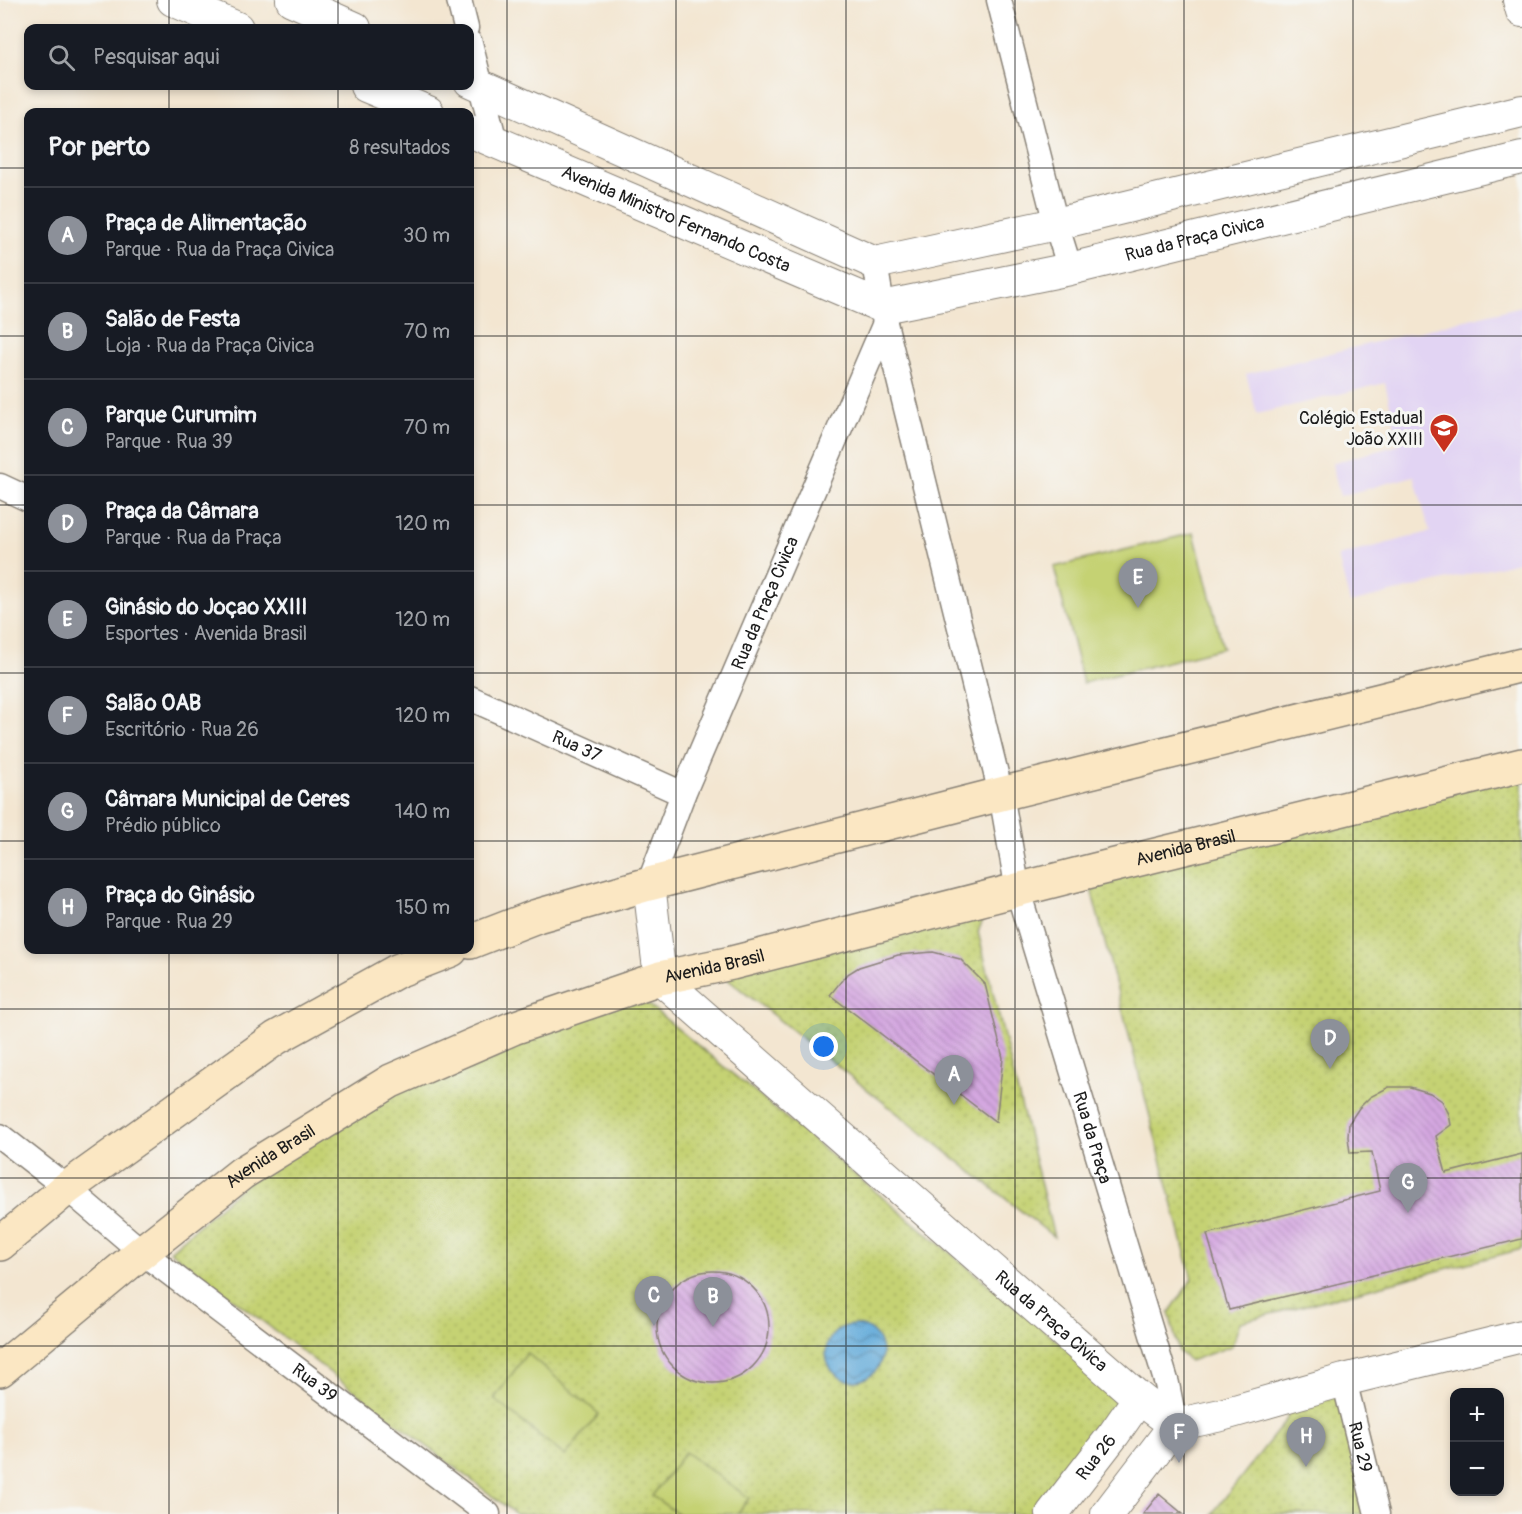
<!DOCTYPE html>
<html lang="pt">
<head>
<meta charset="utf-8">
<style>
  :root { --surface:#171b24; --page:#20242c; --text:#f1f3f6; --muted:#9ea1a6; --line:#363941; --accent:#8c9099 }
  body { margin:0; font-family:Pangolin,sans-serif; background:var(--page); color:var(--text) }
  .controls { position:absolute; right:18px; bottom:18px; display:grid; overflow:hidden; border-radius:12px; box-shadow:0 3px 9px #0003 }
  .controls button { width:54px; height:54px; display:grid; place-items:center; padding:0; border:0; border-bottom:2px solid var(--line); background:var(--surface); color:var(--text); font:30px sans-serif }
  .you { position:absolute; left:824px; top:1047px; width:21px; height:21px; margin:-15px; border:4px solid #fff; border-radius:50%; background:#1a73e8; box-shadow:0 0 0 9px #1a73e833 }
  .badge { display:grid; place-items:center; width:39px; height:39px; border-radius:50%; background:var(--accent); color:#fff; font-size:20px; font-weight:700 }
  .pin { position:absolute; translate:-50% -50px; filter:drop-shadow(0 2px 3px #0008) }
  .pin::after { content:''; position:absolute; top:32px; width:21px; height:18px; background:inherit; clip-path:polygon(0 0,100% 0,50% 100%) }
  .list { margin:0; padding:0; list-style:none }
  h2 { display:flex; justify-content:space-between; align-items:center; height:78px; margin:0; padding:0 24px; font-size:26px }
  h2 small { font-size:20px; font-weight:400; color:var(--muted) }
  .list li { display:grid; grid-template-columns:39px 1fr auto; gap:18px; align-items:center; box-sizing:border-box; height:96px; padding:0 24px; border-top:2px solid var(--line) }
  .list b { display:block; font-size:22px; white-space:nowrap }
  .list p { margin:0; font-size:20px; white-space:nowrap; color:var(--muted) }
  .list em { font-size:20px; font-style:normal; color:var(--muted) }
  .icon { flex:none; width:33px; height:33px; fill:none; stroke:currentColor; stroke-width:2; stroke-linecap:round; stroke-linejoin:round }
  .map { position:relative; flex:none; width:1522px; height:1514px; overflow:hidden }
  .search { position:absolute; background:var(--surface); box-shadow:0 3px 9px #0003; left:24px; top:24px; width:450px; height:66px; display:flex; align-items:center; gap:15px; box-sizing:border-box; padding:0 21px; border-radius:12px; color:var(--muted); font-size:22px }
  .panel { position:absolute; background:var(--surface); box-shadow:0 3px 9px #0003; left:24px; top:108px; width:450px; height:846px; border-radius:12px }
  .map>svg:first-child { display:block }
  .built { fill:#e2d4f3 }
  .park { fill:url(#park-dots); stroke:#707748; stroke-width:1.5 }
  .pitch { fill:#c5d273; stroke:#707748; stroke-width:1.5 }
  .water { fill:url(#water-waves); stroke:#40647b; stroke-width:1.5 }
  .building { fill:url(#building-back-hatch) }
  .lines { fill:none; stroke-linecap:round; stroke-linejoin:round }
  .minor-casing { stroke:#888176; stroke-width:27 }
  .tertiary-casing { stroke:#888176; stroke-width:34 }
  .secondary-casing { stroke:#888176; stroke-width:36 }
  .minor { stroke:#fff; stroke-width:24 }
  .tertiary { stroke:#fff; stroke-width:32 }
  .secondary { stroke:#fbe7c3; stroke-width:33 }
  .grid { fill:none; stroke:#1c1c1c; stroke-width:1.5; stroke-opacity:0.55 }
  .labels { text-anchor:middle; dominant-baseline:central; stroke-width:6; stroke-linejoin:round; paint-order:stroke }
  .street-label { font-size:18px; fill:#1c1c1c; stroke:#f6f6f2 }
  .poi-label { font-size:18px; fill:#1c1c1c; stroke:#f6f6f2; text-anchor:end }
</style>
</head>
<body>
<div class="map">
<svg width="1522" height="1514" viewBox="0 0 1522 1514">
  <defs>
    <pattern id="park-dots" width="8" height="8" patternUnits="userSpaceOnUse" patternTransform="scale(1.5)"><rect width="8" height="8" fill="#c5d273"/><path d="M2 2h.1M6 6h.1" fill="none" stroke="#a9b463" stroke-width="1.8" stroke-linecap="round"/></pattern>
    <pattern id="water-waves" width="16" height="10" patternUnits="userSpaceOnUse" patternTransform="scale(1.5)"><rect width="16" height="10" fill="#63abda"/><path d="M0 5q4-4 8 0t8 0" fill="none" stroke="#518ab0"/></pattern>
    <pattern id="building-back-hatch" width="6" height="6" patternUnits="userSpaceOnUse" patternTransform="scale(1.5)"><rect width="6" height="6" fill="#d4a7e0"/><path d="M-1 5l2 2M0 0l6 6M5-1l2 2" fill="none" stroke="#b58fc0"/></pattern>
  </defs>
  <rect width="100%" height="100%" fill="#f6f6f2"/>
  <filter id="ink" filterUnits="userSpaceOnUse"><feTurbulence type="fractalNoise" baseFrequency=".0167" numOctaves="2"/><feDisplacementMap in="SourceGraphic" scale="12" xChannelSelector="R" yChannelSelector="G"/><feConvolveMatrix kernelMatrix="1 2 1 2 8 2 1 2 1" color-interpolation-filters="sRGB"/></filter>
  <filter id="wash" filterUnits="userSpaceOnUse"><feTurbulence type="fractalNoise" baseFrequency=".008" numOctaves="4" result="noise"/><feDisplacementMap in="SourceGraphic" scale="24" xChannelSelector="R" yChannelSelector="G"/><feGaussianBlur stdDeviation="1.35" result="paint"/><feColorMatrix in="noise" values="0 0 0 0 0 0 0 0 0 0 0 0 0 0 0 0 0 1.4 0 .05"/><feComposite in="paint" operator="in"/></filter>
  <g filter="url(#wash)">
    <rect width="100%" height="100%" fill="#f3e6d1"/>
    <!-- built -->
    <path class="built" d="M 1522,306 L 1522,561 L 1350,603 L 1338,556 L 1430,532 L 1414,476 L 1340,496 L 1332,463 L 1399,445 L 1385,383 L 1257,414 L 1246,374 Z"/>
    <!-- park -->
    <path class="park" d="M 1522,770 L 1522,1249 L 1240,1322 L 1232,1346 L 1190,1361 L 1179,1352 L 1169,1313 L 1192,1279 L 1091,889 L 1103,874 Z
      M 988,907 L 978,932 L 1054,1237 L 721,974 Z
      M 639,997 L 1129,1400 L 1039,1514 L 516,1514 L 170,1251 L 252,1178 L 395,1089 Z
      M 1341,1386 L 1374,1514 L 1212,1514 L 1287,1419 L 1289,1399 Z"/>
    <!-- pitch -->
    <path class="pitch" d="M 1194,533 L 1223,648 L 1083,683 L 1054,567 Z
      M 527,1353 L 599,1414 L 565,1456 L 494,1399 Z
      M 685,1452 L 749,1498 L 737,1514 L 679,1514 L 652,1496 Z"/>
    <!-- water -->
    <path class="water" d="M826 1353a28 28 0 1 1 56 0a28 28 0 1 1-56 0Z"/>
    <g id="blocks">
      <!-- building -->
      <path class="building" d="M 933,952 L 960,959 L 985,984 L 1003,1058 L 996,1122 L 830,995 L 846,975 L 859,967 L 898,955 Z
        M 1389,1087 L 1410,1087 L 1430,1093 L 1442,1101 L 1449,1114 L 1451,1125 L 1436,1136 L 1446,1173 L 1522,1154 L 1522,1239 L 1229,1310 L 1207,1234 L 1380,1191 L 1372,1152 L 1350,1153 L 1348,1137 L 1349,1123 L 1359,1108 L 1370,1097 Z
        M657 1327a56 56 0 1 1 112 0a56 56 0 1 1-112 0Z
        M 1159,1494 L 1183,1514 L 1143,1514 Z"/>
    </g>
  </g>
  <g filter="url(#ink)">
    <use href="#blocks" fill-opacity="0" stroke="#888176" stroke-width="1.5"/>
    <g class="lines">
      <!-- minor casing -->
      <g class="minor-casing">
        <g id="minor">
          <path d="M 459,0 L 466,28"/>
          <path d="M 999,0 L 1056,224 L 1070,269"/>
          <path d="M 470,43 L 495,142"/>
          <path id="s1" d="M 875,263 L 885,323 L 1001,794 L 1018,891 L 1167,1384 L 1175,1425"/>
          <path d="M 0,486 L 28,499"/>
          <path id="s2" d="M 470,698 L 683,794"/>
          <path id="s3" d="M 649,884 L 683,794 L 885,323"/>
          <path id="s4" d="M 0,1136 L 67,1188 L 142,1252 L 488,1514"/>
          <path id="s5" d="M 1344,1380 L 1377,1514"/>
        </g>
      </g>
      <!-- tertiary casing -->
      <g class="tertiary-casing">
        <g id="tertiary">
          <path d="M 173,0 L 237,28"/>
          <path d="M 292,0 L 355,28"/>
          <path d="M 1519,0 L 1522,11"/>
          <path d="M 470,81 L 875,263 L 1056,224 L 1522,111"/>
          <path d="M 366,86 L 428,112"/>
          <path id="s6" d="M 470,131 L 883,307 L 1070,269 L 1522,158"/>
          <path id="s7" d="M 649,884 L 660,978 L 1139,1398 L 1175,1425 L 1221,1415 L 1344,1380 L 1522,1336"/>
          <path id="s8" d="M 1052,1514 L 1114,1434 L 1139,1398"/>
          <path d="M 1107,1514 L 1175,1425"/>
        </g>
      </g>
      <!-- secondary casing -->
      <g class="secondary-casing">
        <g id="secondary">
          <path d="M 470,942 L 537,916 L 649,884 L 1001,794 L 1522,665"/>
          <path d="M 0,1244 L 67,1188 L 276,1038 L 397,971 L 451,950"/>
          <path id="s9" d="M 0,1370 L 142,1252 L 242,1173 L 391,1081 L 513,1028 L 660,978 L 732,963 L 1095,870 L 1522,765"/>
        </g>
      </g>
      <!-- minor -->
      <use href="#minor" class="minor"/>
      <!-- tertiary -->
      <use href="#tertiary" class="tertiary"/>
      <!-- secondary -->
      <use href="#secondary" class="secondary"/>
    </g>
  </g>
  <!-- grid -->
  <path class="grid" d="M 169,0 L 169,28M 338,0 L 338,28M 507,0 L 507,1514M 676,0 L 676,1514M 846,0 L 846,1514M 1015,0 L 1015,1514M 1184,0 L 1184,1514M 1353,0 L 1353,1514M 169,86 L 169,112M 338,86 L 338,112M 0,168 L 28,168M 470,168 L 1522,168M 0,336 L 28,336M 470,336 L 1522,336M 0,505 L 28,505M 470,505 L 1522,505M 0,673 L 28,673M 470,673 L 1522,673M 0,841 L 28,841M 470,841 L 1522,841M 169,950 L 169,1514M 338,950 L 338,1514M 0,1009 L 1522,1009M 0,1178 L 1522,1178M 0,1346 L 1522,1346"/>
  <!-- icons -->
  <defs>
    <g id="school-pin" transform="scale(1.5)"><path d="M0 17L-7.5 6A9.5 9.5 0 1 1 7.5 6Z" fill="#c8321e" stroke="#f6f6f2"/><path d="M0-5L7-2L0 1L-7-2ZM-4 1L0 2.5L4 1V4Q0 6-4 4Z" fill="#fff"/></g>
  </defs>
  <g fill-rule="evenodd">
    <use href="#school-pin" x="1444" y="428"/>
  </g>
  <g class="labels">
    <!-- street labels -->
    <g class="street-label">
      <text stroke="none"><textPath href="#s6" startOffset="224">Avenida Ministro Fernando Costa</textPath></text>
      <text stroke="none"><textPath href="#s6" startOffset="768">Rua da Praça Civica</textPath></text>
      <text stroke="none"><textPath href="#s3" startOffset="304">Rua da Praça Civica</textPath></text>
      <text stroke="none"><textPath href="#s2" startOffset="117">Rua 37</textPath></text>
      <text stroke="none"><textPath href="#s9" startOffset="1317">Avenida Brasil</textPath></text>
      <text stroke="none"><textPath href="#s9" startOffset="831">Avenida Brasil</textPath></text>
      <text stroke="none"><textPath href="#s1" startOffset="902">Rua da Praça</textPath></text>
      <text stroke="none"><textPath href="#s9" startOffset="345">Avenida Brasil</textPath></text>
      <text stroke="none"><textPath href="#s7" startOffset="615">Rua da Praça Civica</textPath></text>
      <text stroke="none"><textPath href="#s4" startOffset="400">Rua 39</textPath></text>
      <text stroke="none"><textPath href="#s5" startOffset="69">Rua 29</textPath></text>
      <text stroke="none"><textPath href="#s8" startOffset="72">Rua 26</textPath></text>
    </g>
    <!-- poi labels -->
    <g class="poi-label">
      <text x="1423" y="418">Colégio Estadual<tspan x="1423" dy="21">João XXIII</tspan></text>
    </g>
  </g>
</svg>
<div class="controls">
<button>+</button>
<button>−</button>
</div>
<div class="you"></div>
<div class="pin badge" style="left:954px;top:1105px">A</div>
<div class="pin badge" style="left:713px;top:1327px">B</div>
<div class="pin badge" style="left:654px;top:1326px">C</div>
<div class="pin badge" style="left:1330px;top:1069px">D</div>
<div class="pin badge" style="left:1138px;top:608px">E</div>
<div class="pin badge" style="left:1179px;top:1463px">F</div>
<div class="pin badge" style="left:1408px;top:1213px">G</div>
<div class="pin badge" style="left:1306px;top:1467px">H</div>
<div class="search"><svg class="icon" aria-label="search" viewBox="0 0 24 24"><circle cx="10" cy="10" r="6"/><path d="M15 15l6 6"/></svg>Pesquisar aqui</div>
<section class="panel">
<h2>Por perto<small>8 resultados</small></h2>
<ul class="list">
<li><span class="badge">A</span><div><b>Praça de Alimentação</b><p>Parque · Rua da Praça Civica</p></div><em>30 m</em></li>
<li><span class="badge">B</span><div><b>Salão de Festa</b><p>Loja · Rua da Praça Civica</p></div><em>70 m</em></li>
<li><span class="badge">C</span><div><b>Parque Curumim</b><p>Parque · Rua 39</p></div><em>70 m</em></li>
<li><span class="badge">D</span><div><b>Praça da Câmara</b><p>Parque · Rua da Praça</p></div><em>120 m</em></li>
<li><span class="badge">E</span><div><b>Ginásio do Joçao XXIII</b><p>Esportes · Avenida Brasil</p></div><em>120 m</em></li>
<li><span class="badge">F</span><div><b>Salão OAB</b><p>Escritório · Rua 26</p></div><em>120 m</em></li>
<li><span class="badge">G</span><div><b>Câmara Municipal de Ceres</b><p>Prédio público</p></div><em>140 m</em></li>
<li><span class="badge">H</span><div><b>Praça do Ginásio</b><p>Parque · Rua 29</p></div><em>150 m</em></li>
</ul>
</section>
</div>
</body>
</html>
